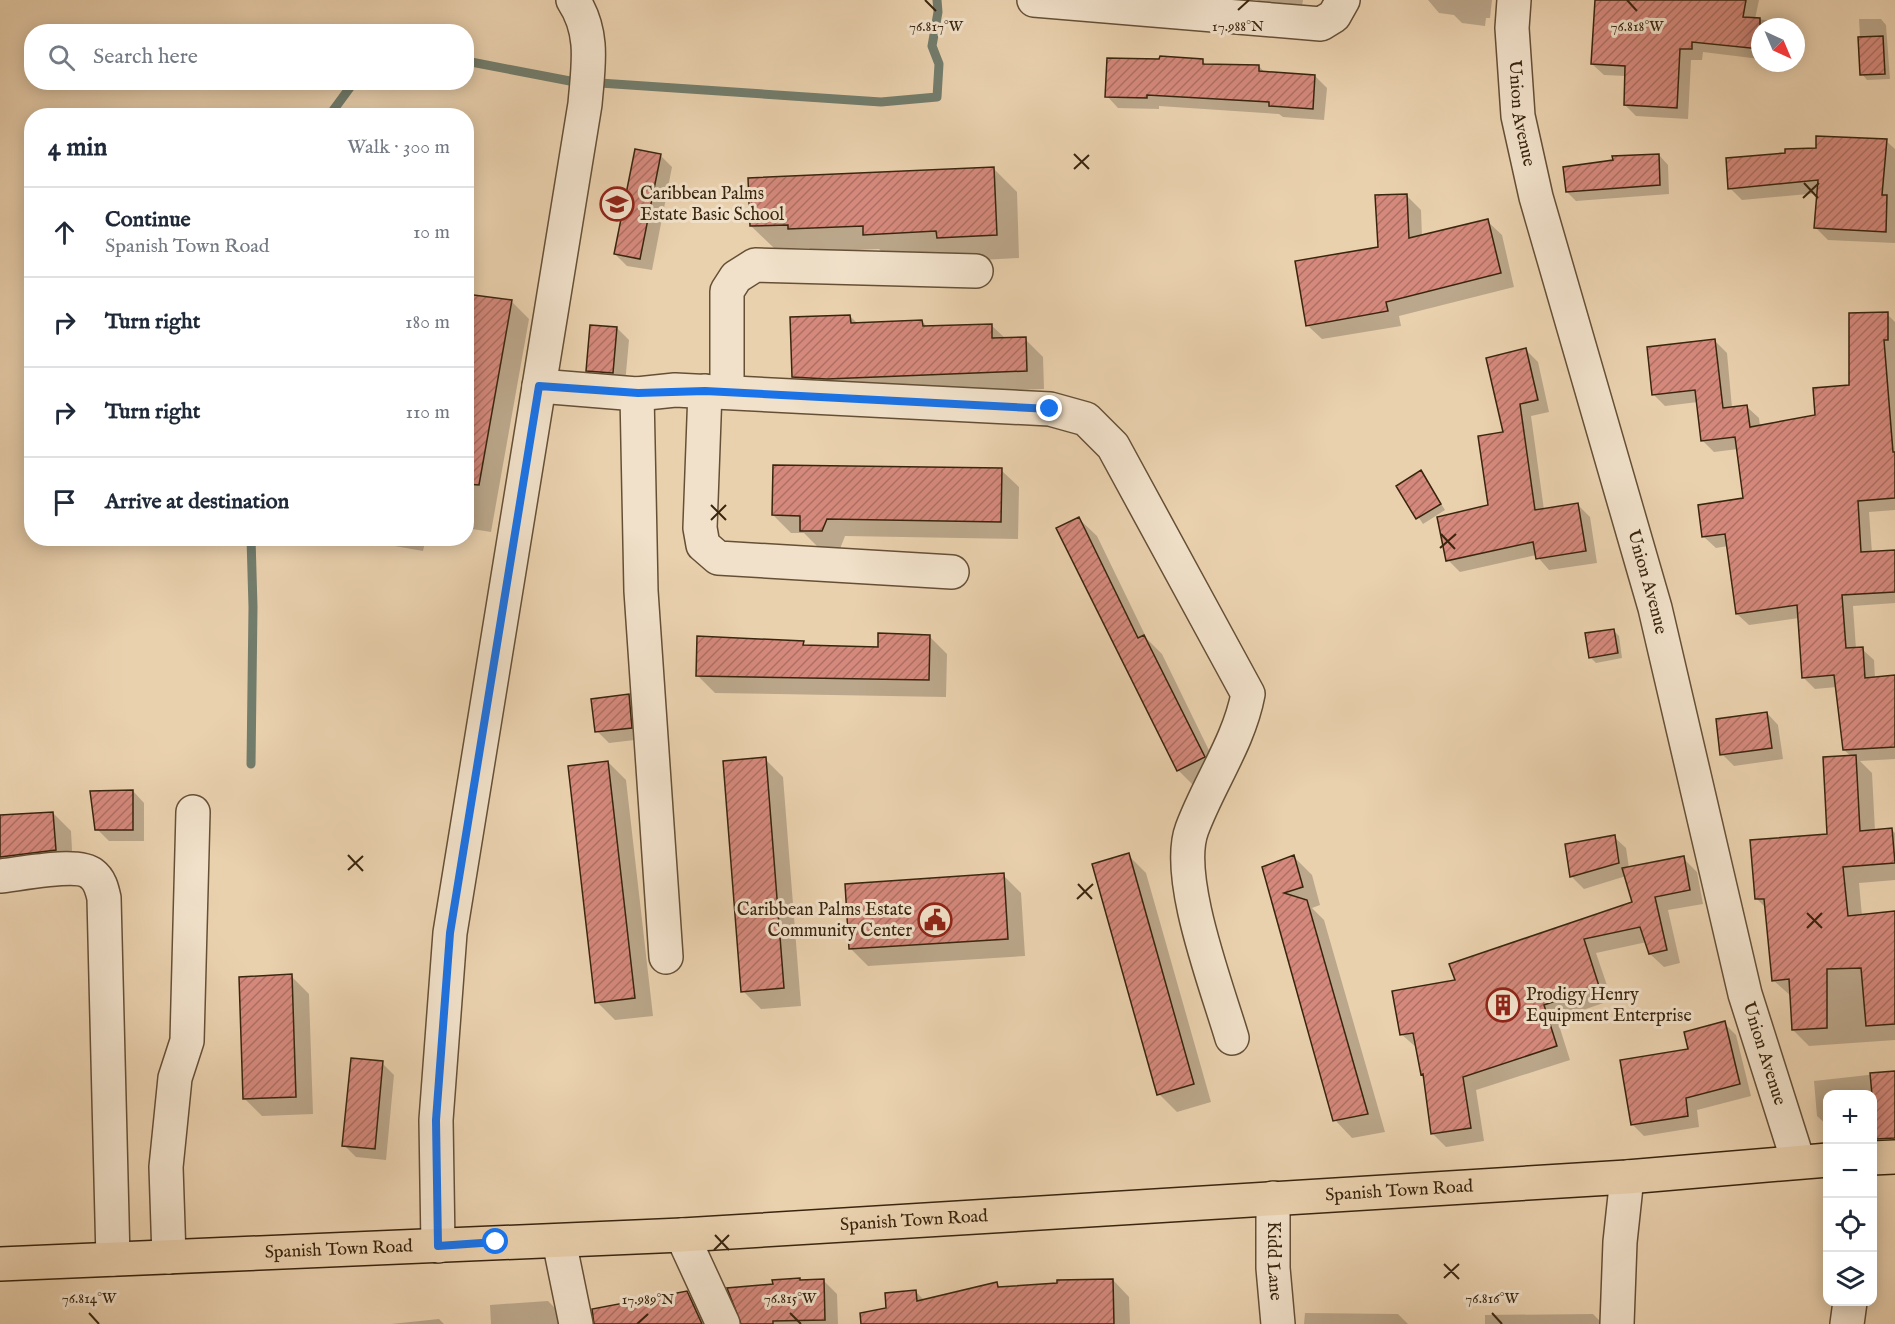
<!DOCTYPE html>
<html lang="en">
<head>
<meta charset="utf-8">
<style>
  :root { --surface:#fff; --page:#f2f2f3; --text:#1f2937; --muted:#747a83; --line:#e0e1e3 }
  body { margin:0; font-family:"IM FELL English",serif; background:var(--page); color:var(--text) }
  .controls { position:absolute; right:18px; bottom:18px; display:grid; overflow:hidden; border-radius:12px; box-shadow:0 3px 15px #0003 }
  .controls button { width:54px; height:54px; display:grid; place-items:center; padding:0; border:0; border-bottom:2px solid var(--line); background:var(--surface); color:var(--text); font:30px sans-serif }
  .compass { position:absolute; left:1751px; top:18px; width:54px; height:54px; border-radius:50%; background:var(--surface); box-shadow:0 3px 15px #0003; rotate:136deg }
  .stop { position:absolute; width:18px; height:18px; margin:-14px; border:4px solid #1a73e8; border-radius:50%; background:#fff }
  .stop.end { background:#1a73e8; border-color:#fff; box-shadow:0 2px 6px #0008 }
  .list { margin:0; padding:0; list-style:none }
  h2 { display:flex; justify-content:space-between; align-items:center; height:78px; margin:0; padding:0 24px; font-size:26px }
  h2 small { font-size:20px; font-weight:400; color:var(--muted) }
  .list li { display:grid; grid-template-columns:39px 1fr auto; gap:18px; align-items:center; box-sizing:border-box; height:90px; padding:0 24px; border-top:2px solid var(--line) }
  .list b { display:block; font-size:22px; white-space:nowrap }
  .list p { margin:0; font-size:20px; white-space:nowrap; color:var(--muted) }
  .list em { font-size:20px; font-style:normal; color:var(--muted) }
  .icon { flex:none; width:33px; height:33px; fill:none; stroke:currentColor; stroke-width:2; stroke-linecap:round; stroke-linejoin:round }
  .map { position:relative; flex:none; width:1895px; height:1324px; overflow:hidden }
  .search { position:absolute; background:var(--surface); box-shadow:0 3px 15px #0003; left:24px; top:24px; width:450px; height:66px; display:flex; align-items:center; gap:15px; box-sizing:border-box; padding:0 21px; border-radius:24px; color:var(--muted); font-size:22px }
  .panel { position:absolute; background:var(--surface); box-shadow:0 3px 15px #0003; left:24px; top:108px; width:450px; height:438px; border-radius:24px }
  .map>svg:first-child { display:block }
  .shadow { fill:#0003 }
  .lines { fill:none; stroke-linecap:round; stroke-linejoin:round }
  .stream { stroke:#727d6d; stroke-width:9 }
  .building { fill:url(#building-hatch); stroke:#39250e; stroke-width:1.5 }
  .minor-casing { stroke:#655036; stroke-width:36 }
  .major-casing { stroke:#39250e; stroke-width:36 }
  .minor { stroke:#f1e1ca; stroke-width:33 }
  .major { stroke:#ead1ae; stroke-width:33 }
  .route { stroke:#1a73e8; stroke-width:8 }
  .ticks { fill:none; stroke:#39250e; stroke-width:2 }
  .labels { text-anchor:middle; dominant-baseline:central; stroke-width:6; stroke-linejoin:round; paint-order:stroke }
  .street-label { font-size:18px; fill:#39250e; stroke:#f1e1ca }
  .poi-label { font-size:18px; fill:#39250e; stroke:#f1e1ca; text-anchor:start }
  .ticks-label { font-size:15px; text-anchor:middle; fill:#39250e; stroke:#f1e1ca; stroke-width:6; stroke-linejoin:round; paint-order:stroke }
</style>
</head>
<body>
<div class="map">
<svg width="1895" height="1324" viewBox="0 0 1895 1324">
  <defs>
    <pattern id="building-hatch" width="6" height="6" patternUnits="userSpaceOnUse" patternTransform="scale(1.5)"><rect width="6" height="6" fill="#d5897c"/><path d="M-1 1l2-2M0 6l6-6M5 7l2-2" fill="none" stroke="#ae7064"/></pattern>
  </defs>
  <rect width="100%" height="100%" fill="#ead1ae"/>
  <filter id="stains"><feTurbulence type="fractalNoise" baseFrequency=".00333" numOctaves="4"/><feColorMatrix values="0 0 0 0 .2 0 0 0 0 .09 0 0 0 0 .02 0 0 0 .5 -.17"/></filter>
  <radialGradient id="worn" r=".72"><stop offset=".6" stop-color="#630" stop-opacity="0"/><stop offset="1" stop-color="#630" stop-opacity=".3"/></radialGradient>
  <!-- shadow -->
  <path class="shadow" d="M 1257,0 L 1303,0 L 1301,12 L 1266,9 Z
    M 1428,0 L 1492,0 L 1490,18 L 1486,18 L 1485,26 L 1462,23 L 1454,15 L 1439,13 Z
    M 1597,0 L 1759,0 L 1755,19 L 1775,21 L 1780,27 L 1760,27 L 1760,59 L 1703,52 L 1702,60 L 1691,60 L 1688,119 L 1636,116 L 1625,105 L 1626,76 L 1604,75 L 1592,64 Z
    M 1859,19 L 1881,19 L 1886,25 L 1890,79 L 1867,80 L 1862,74 Z
    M 1202,61 L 1207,65 L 1259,66 L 1265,73 L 1315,76 L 1327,88 L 1324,120 L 1283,117 L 1279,114 L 1159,106 L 1159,109 L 1118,108 L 1107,96 Z
    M 1886,141 L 1895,149 L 1895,243 L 1828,240 L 1816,228 L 1819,193 L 1742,200 L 1730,188 L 1817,149 Z
    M 660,155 L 672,167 L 652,270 L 627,266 L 615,254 Z
    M 1659,155 L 1668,165 L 1669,194 L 1576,201 L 1567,192 L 1614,162 Z
    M 993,168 L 1017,192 L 1019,258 L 962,261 L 888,258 L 879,249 L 813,252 L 809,248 L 775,249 L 751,226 Z
    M 1406,195 L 1421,210 L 1422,237 L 1487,221 L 1502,235 L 1514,287 L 1399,316 L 1401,326 L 1322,339 L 1307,325 L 1379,248 Z
    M 466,295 L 511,301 L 529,319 L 491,532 L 466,528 Z
    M 1887,314 L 1895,322 L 1895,510 L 1869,512 L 1872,553 L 1895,551 L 1895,603 L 1853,606 L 1856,649 L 1862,649 L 1874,660 L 1875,679 L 1895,676 L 1895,759 L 1860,761 L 1872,773 L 1875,831 L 1892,830 L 1895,833 L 1895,880 L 1859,883 L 1862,916 L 1895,913 L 1895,1040 L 1809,1046 L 1793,1030 L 1791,996 L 1773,980 L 1766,908 L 1757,899 L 1828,835 L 1852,757 L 1844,750 L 1837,687 L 1815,689 L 1803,677 L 1799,618 L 1749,625 L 1737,614 L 1728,546 L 1716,548 L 1704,537 L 1745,499 L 1738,449 L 1714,452 L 1702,440 L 1698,402 L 1665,406 L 1653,394 L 1715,341 L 1727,353 L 1732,408 L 1747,407 L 1759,418 L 1760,427 L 1817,416 L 1851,386 Z
    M 850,316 L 858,324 L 922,321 L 928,328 L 991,325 L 1006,339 L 1025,339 L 1043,357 L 1044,389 L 846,396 L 812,394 L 794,377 Z
    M 617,328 L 629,340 L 625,384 L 599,382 L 588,370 Z
    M 1526,350 L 1538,362 L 1549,412 L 1531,416 L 1544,510 L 1578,505 L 1590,517 L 1597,563 L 1549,570 L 1536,555 L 1460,572 L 1448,560 L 1490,506 Z
    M 1001,470 L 1019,487 L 1018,539 L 845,536 L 840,549 L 819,548 L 804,533 L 791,533 L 773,515 Z
    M 1421,472 L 1445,510 L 1423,524 L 1398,486 Z
    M 1079,519 L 1097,536 L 1147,639 L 1162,654 L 1221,775 L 1196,788 L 1178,770 Z
    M 349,538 L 426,538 L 423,551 Z
    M 1614,631 L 1619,636 L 1622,658 L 1596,663 L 1590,657 Z
    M 929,636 L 947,654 L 946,697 L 715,693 L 697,675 L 803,643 L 806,646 L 879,648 Z
    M 629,696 L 641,708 L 643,739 L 609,743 L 597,731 Z
    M 1767,713 L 1778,725 L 1783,759 L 1734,766 L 1722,754 Z
    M 765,759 L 783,777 L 801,1006 L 761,1009 L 743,991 Z
    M 608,762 L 626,780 L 653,1016 L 615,1020 L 597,1002 Z
    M 133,791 L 144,803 L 144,841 L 109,841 L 97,829 Z
    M 53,813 L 71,831 L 73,868 L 0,876 L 0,817 Z
    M 1614,837 L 1626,848 L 1629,868 L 1683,858 L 1697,872 L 1703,904 L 1668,910 L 1680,963 L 1664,967 L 1650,954 L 1647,942 L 1596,953 L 1612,1000 L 1557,1019 L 1570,1060 L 1476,1090 L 1484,1141 L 1446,1147 L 1432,1133 L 1425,1078 L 1422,1074 L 1417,1048 L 1401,1034 L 1457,982 L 1634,903 L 1626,876 L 1584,889 L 1572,877 L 1566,845 Z
    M 1128,855 L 1146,873 L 1211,1102 L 1177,1112 L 1159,1094 Z
    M 1294,857 L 1312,875 L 1320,905 L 1312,908 L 1324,920 L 1385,1132 L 1352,1138 L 1335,1120 L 1264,868 Z
    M 1003,875 L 1021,893 L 1025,956 L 868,966 L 850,948 Z
    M 291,976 L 309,994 L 313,1114 L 262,1116 L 244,1098 Z
    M 1724,1023 L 1736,1035 L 1751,1096 L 1697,1110 L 1699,1127 L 1644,1136 L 1632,1124 L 1690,1050 Z
    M 382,1063 L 394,1075 L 386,1160 L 356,1157 L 344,1145 Z
    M 1895,1072 L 1895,1121 L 1872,1123 L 1872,1094 L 1828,1094 L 1828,1126 L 1817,1116 L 1814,1081 Z
    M 1113,1280 L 1129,1297 L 1130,1324 L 888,1324 L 916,1292 L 924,1300 L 997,1284 L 1001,1289 Z
    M 824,1281 L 837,1294 L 838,1324 L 743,1324 Z
    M 687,1293 L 700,1306 L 708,1324 L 623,1324 Z
    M 548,1301 L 560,1313 L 561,1324 L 491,1324 L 490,1305 Z
    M 1305,1313 L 1398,1314 L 1408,1324 L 1304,1324 Z
    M 1593,1314 L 1599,1320 L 1599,1324 L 1485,1324 L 1485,1315 Z
    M 439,1319 L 444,1324 L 391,1324 Z"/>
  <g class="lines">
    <!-- stream -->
    <path class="stream" d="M 466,61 L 570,81 L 881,102 L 937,97 L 939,64 L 932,46 L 938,12 L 937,0
      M 329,116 L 354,82
      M 251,764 L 253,607 L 251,538"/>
  </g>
  <!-- building -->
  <path class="building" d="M 1595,0 L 1746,0 L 1743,17 L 1760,18 L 1760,49 L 1692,42 L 1692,49 L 1680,49 L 1677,108 L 1624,105 L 1625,66 L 1591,64 Z
    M 1883,36 L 1885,74 L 1860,75 L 1858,37 Z
    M 1160,56 L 1203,59 L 1203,64 L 1259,65 L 1259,71 L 1315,75 L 1313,109 L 1269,106 L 1269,102 L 1147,95 L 1147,98 L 1105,97 L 1107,58 L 1159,59 Z
    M 1816,136 L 1887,139 L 1882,195 L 1887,195 L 1886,232 L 1814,228 L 1818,180 L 1728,189 L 1726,158 L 1785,153 L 1785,149 L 1816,148 Z
    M 635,149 L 661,154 L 640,259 L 614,254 Z
    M 1659,154 L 1660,185 L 1566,192 L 1563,167 L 1613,160 L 1612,156 Z
    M 994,167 L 997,235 L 937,238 L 936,231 L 863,235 L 863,226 L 788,229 L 788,225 L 750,226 L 748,178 Z
    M 1407,194 L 1409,238 L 1488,219 L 1501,273 L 1386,302 L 1388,311 L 1306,326 L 1295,261 L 1378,247 L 1375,195 Z
    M 466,294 L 512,300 L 479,485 L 466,484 Z
    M 1888,312 L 1888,340 L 1884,340 L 1893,452 L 1895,452 L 1895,498 L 1858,501 L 1861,552 L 1895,550 L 1895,592 L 1842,595 L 1846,648 L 1863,647 L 1865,678 L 1895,675 L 1895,747 L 1843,750 L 1834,675 L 1802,678 L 1797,605 L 1736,614 L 1725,534 L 1702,537 L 1698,505 L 1743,498 L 1735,437 L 1701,441 L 1695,390 L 1652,395 L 1647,347 L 1715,339 L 1723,408 L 1747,405 L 1750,427 L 1815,415 L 1813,388 L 1849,385 L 1849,313 Z
    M 850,315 L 851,323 L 922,320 L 923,326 L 992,324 L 992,338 L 1026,337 L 1027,371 L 827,379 L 792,377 L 790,317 Z
    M 590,325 L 617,327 L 613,373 L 586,371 Z
    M 1526,348 L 1538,400 L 1520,404 L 1535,510 L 1578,503 L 1586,551 L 1536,559 L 1533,542 L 1446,561 L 1437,517 L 1488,505 L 1478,436 L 1503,432 L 1486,358 Z
    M 773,465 L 1002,468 L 1001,522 L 827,519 L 822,531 L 800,531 L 800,516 L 772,515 Z
    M 1421,470 L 1441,504 L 1416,519 L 1396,486 Z
    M 1079,517 L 1138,638 L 1144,635 L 1205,757 L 1177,771 L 1056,528 Z
    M 1614,629 L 1618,653 L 1589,658 L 1585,633 Z
    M 878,633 L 930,635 L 929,680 L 696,676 L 697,636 L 804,641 L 803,645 L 878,647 Z
    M 629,694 L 632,728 L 595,732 L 591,699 Z
    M 1767,712 L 1772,748 L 1720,755 L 1716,719 Z
    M 1856,755 L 1860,831 L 1892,828 L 1895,863 L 1843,867 L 1848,916 L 1895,911 L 1895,1024 L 1866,1026 L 1861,968 L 1827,969 L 1827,1028 L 1792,1030 L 1789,979 L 1772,981 L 1764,899 L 1755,899 L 1750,840 L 1827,834 L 1823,757 Z
    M 766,757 L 784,988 L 741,992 L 723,761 Z
    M 608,761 L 635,998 L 595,1003 L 568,766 Z
    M 133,790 L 133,830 L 95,830 L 90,791 Z
    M 53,812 L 56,850 L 0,857 L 0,815 Z
    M 1615,835 L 1619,863 L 1570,877 L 1565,844 Z
    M 1129,853 L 1194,1084 L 1157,1095 L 1092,864 Z
    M 1294,855 L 1303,887 L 1284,893 L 1307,900 L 1368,1114 L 1333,1121 L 1262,867 Z
    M 1684,856 L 1690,890 L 1655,897 L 1667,950 L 1649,954 L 1640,927 L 1584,939 L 1599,986 L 1544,1005 L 1557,1046 L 1463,1077 L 1471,1128 L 1431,1134 L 1423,1074 L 1421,1075 L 1413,1033 L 1400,1035 L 1392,991 L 1455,980 L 1449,964 L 1632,902 L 1622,868 Z
    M 1004,873 L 1008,939 L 849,949 L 845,884 Z
    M 292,974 L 296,1097 L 243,1099 L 239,977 Z
    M 1725,1021 L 1740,1084 L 1686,1098 L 1688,1116 L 1631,1125 L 1620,1060 L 1688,1049 L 1684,1032 Z
    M 351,1058 L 383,1061 L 375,1149 L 342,1146 Z
    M 1895,1071 L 1895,1138 L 1876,1139 L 1870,1073 Z
    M 800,1278 L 800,1280 L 824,1279 L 825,1320 L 773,1321 L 773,1324 L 741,1324 L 727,1288 L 773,1284 L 772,1280 Z
    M 1113,1279 L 1114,1324 L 861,1324 L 860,1313 L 886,1308 L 885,1293 L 916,1290 L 917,1301 L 997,1282 L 998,1287 L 1057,1283 L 1057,1280 Z
    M 687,1291 L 702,1324 L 594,1324 L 592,1309 Z"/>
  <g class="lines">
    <!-- minor casing -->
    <g class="minor-casing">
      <g id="minor">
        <path d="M 1034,0 L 1321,24 L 1334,16 L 1343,0"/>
        <path id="s1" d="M 1514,0 L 1512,28 L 1518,116 L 1536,197 L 1655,608 L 1745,994 L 1798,1161"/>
        <path d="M 539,386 L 637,394 L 675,390 L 1050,409 L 1086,419 L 1113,446 L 1248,694 C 1239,742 1209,783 1192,829 C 1174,876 1217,987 1232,1038"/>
        <path d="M 705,391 L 700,528 L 703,545 L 718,558 L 952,572"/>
        <path d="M 727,392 L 727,291 L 736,277 L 755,265 L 976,271"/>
        <path d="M 637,394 L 641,591 L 666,957"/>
        <path d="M 0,876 C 20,874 78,862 92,874 C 100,880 102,889 104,898 L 113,1259"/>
        <path id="s2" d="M 1273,1198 L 1273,1268 L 1278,1324"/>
        <path d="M 682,1235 L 723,1324"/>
        <path d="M 559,1241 L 576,1324"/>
        <path d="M 438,1246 L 436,1120 L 450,933 L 585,104 C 588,67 595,33 573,0"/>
        <path d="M 169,1257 L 166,1167 L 175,1078 L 187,1041 L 193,812"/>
        <path d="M 1617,1324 L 1620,1242 L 1627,1177"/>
        <path d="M 1847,1324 L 1850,1302"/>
      </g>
    </g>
    <!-- major casing -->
    <g class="major-casing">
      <g id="major">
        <path d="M 1872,1158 L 1895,1157"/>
        <path id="s3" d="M 0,1264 L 682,1235 L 1627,1177 L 1828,1160"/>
      </g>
    </g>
    <!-- minor -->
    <use href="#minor" class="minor"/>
    <!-- major -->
    <use href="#major" class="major"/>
  </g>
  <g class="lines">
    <!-- route -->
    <path class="route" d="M 496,1242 L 438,1246 L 436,1120 L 450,933 L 539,386 L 638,393 L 705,391 L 1050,409"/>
  </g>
  <!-- ticks -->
  <path class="ticks" d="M 925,0 L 936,11M 1627,0 L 1637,11M 1238,10 L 1249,0M 1074,154 L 1089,169M 1074,169 L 1089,155M 1804,183 L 1818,198M 1803,198 L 1819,183M 711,505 L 726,520M 711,520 L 726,505M 1441,534 L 1455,549M 1440,548 L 1456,534M 348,855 L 363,871M 348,870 L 363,856M 1078,884 L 1092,899M 1077,899 L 1093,884M 1807,913 L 1822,928M 1807,928 L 1822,913M 715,1235 L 729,1250M 714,1250 L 729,1235M 1444,1264 L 1459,1279M 1444,1278 L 1459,1264M 89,1313 L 99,1324M 790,1313 L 801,1324M 1492,1313 L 1502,1324M 637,1324 L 648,1314"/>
  <!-- icons -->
  <defs>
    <g id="school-ring" transform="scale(1.725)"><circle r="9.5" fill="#f1e1ca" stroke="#8f2418" stroke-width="1.5"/><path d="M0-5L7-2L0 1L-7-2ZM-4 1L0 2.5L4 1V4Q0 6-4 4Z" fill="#8f2418"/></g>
    <g id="civic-ring" transform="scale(1.725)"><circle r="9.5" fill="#f1e1ca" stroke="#8f2418" stroke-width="1.5"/><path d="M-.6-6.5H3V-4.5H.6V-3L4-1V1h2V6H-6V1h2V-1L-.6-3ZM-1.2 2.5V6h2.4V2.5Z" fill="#8f2418"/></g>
    <g id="building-ring" transform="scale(1.725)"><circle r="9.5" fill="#f1e1ca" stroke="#8f2418" stroke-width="1.5"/><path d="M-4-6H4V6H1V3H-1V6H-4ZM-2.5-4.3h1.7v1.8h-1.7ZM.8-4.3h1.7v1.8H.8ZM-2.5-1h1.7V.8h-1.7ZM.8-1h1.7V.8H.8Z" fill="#8f2418"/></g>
  </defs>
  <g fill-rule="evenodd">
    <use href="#school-ring" x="617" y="204"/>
    <use href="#civic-ring" x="935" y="920"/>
    <use href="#building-ring" x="1503" y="1005"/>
  </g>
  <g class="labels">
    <!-- street labels -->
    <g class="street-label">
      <text stroke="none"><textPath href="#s1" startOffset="114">Union Avenue</textPath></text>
      <text stroke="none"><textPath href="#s1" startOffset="600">Union Avenue</textPath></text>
      <text stroke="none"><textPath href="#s1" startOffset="1086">Union Avenue</textPath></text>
      <text stroke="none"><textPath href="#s3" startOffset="1401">Spanish Town Road</textPath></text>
      <text stroke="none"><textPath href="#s3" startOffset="915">Spanish Town Road</textPath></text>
      <text stroke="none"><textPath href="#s3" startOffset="339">Spanish Town Road</textPath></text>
      <text stroke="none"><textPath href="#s2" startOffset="63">Kidd Lane</textPath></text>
    </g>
    <!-- poi labels -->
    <g class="poi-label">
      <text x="640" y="194">Caribbean Palms<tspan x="640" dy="21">Estate Basic School</tspan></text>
      <text x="912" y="910" text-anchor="end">Caribbean Palms Estate<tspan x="912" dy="21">Community Center</tspan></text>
      <text x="1526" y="995">Prodigy Henry<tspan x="1526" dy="21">Equipment Enterprise</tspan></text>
    </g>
  </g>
  <g class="ticks-label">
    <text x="1238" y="31">17.988°N</text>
    <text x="936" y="31">76.817°W</text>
    <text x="1637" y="31">76.818°W</text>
    <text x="89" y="1303">76.814°W</text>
    <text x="790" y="1303">76.815°W</text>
    <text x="1492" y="1303">76.816°W</text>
    <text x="648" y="1304">17.989°N</text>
  </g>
  <rect width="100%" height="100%" filter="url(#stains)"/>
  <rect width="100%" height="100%" fill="url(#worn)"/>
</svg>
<div class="controls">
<button>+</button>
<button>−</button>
<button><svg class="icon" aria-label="locate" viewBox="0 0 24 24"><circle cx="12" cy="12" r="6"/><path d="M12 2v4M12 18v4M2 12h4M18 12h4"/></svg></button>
<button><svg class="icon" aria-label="layers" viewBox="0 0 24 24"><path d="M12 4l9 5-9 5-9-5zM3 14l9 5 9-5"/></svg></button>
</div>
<svg class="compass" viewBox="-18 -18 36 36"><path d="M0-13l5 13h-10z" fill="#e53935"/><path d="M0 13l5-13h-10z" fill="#747a83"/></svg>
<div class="stop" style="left:496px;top:1242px"></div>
<div class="stop end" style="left:1050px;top:409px"></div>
<div class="search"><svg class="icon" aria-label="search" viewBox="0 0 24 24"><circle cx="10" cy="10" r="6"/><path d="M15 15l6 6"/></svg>Search here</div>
<section class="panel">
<h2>4 min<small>Walk · 300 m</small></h2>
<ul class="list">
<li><svg class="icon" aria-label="ahead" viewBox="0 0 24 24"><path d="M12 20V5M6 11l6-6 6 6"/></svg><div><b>Continue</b><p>Spanish Town Road</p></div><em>10 m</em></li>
<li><svg class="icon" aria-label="right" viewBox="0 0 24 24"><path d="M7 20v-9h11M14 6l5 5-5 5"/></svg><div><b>Turn right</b></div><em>180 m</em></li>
<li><svg class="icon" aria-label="right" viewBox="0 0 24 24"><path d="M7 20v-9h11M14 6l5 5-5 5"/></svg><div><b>Turn right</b></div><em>110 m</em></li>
<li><svg class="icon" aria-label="arrive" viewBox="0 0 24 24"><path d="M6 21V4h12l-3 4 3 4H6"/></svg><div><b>Arrive at destination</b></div></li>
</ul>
</section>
</div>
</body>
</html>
